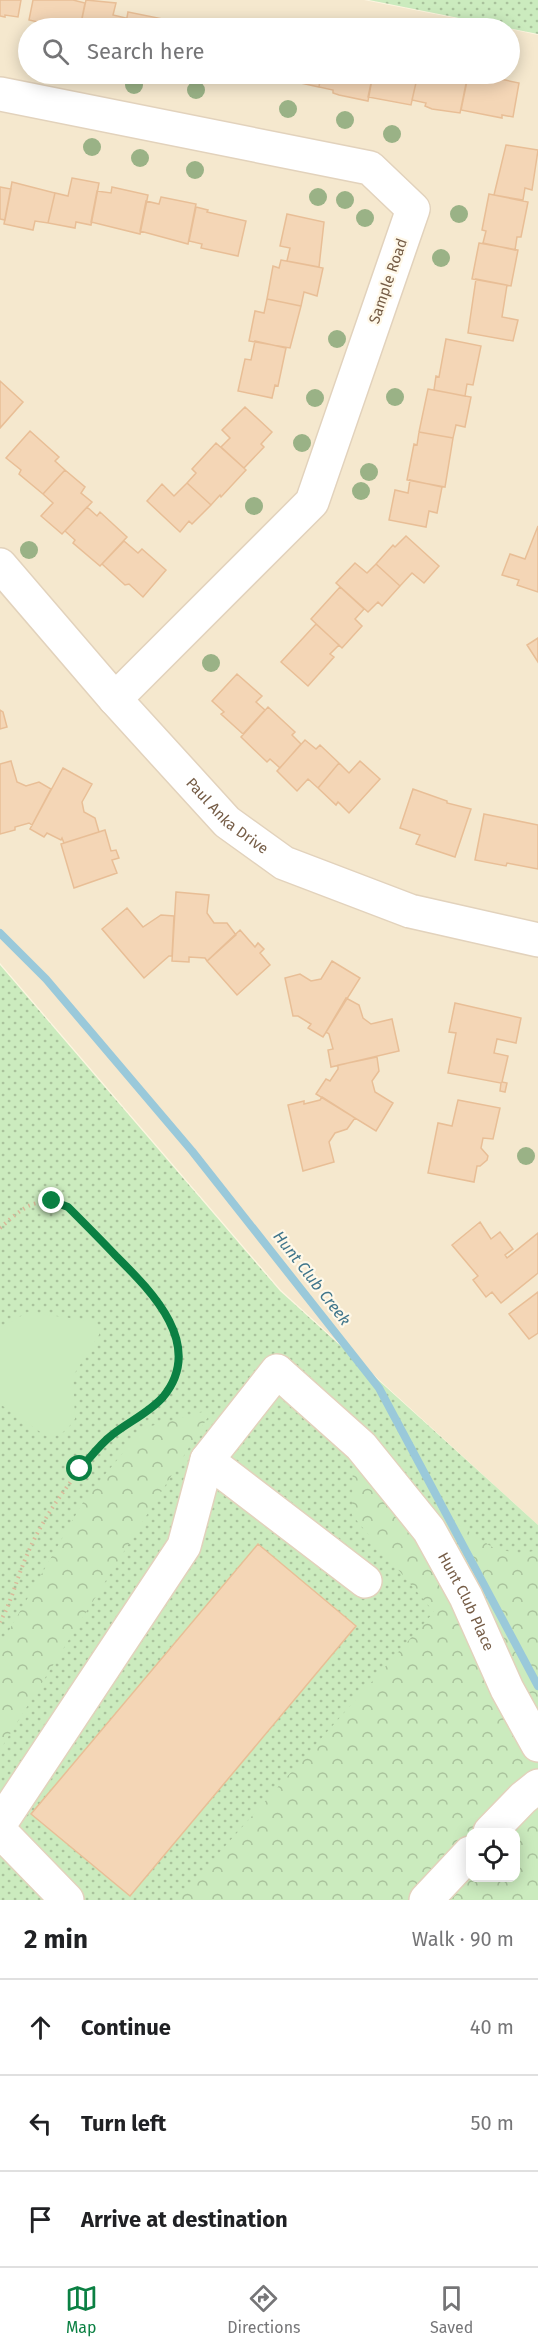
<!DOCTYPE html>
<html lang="en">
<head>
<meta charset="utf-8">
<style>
  :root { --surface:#fff; --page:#f2f2f2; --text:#202124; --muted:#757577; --line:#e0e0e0; --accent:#0b8043 }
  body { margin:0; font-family:"Fira Sans",sans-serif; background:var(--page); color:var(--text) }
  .controls { position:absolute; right:18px; bottom:18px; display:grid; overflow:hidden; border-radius:12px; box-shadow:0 3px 15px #0003 }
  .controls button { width:54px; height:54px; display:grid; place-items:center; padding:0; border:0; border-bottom:2px solid var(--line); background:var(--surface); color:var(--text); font:30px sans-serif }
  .stop { position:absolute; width:18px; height:18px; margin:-14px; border:4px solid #0b8043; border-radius:50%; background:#fff }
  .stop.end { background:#0b8043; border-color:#fff; box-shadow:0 2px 6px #0008 }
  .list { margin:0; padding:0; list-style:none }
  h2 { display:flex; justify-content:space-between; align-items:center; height:78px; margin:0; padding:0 24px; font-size:26px }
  h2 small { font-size:20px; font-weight:400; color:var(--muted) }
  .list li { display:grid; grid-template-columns:39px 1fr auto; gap:18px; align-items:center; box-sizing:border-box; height:96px; padding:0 24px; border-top:2px solid var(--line) }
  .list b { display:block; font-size:22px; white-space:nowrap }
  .list em { font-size:20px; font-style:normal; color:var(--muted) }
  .icon { flex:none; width:33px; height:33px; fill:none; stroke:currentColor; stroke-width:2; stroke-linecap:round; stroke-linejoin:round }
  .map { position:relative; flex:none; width:538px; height:1900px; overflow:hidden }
  .search { position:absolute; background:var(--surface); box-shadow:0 3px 15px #0003; left:18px; right:18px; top:18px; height:66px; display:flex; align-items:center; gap:15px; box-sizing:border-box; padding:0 21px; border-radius:33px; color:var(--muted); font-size:22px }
  .sheet { height:366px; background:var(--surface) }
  nav { display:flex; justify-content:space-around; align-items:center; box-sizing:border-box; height:84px; border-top:2px solid var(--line); background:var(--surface); font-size:16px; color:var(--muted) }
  nav a { display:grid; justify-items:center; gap:3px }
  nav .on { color:var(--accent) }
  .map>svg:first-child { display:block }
  .residential { fill:#f5e8ce }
  .grass { fill:url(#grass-dots) }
  .forest { fill:url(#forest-crowns); fill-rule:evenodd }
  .pitch { fill:#cbebbe }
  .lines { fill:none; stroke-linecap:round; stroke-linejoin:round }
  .stream { stroke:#9ac9da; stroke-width:8 }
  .building { fill:#f4d6b6; stroke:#e8be96; stroke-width:1.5 }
  .minor-casing { stroke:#e2d2bc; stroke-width:36 }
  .path { stroke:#d9b99a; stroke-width:4; stroke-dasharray:1.5 4.5; stroke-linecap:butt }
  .minor { stroke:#fff; stroke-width:33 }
  .tree { fill:#9ab286 }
  .route { stroke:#0b8043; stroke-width:8 }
  .labels { text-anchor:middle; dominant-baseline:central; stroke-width:4.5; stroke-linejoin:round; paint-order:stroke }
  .street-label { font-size:15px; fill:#755c46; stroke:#fff8e8 }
  .water-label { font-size:16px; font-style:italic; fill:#3f758b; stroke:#fff8e8 }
</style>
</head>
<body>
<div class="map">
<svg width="538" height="1900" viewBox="0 0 538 1900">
  <defs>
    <pattern id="grass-dots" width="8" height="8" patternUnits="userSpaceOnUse" patternTransform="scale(1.5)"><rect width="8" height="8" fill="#cbebbe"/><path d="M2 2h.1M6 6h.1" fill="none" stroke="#a9c29c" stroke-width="1.8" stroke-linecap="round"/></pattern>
    <pattern id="forest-crowns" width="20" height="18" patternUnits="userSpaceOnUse" patternTransform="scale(1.5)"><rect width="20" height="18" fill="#cbebbe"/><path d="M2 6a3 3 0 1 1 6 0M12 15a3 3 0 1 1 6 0" fill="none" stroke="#a9c29c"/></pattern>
  </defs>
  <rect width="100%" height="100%" fill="#fdf5e0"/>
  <!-- residential -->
  <path class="residential" d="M 0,0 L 364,0 L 505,28 L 28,28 L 28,74 L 510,74 L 510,29 L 538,35 L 538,1525 L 281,1290 L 0,963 Z"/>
  <!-- grass -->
  <path class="grass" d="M 369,0 L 538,0 L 538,34 Z
    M 0,965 L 280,1291 L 538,1525 L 538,1765 L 401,1900 L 0,1900 Z"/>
  <!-- forest -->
  <path class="forest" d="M 213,1409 L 0,1750 L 0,1646 L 86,1497 L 144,1428 Z
    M 353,1454 L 492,1547 L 519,1554 L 538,1550 L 538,1900 L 177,1900 L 434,1612 L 352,1515 ZM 470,1832 L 516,1832 L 516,1878 L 470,1878 Z"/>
  <!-- pitch -->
  <path class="pitch" d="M 28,1312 L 90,1321 L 99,1329 L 99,1335 L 73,1376 L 75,1419 C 67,1430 60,1438 46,1436 L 0,1404 L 0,1328 Z"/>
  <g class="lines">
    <!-- stream -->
    <path class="stream" d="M 0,933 L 46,979 L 192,1151 L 379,1388 L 538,1686"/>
  </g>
  <!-- building -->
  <path class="building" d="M 0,0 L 21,0 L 18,17 L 5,15 L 5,17 L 0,16 Z
    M 33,0 L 73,0 L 85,3 L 80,28 L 55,28 L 47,27 L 47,24 L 29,20 Z
    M 86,0 L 116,3 L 113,15 L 126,18 L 125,28 L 80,28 Z
    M 128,12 L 163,19 L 162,25 L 174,27 L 173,28 L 125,28 Z
    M 190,24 L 210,28 L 189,28 Z
    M 282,74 L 321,74 L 319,87 L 296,82 L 297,79 L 281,76 Z
    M 321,74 L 373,74 L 368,101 L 339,95 L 333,93 L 333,90 L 319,87 Z
    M 373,74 L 418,74 L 411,105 L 368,97 Z
    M 418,74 L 468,74 L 460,113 L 432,109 L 425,106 L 426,103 L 412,100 Z
    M 481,75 L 519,83 L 513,117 L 502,115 L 502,118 L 461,110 L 467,81 L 480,83 Z
    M 506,145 L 538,150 L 532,190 L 525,188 L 523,200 L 494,195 Z
    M 72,178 L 99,183 L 91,225 L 76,222 L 75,228 L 48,223 L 55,193 L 68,196 Z
    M 12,182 L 55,193 L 48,223 L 35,221 L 33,230 L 4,224 Z
    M 0,187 L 11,189 L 5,220 L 0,219 Z
    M 112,187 L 148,195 L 140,234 L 91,222 L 97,191 L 111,193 Z
    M 489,194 L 528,202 L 521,237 L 517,237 L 515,250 L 483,243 L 486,231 L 482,230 Z
    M 161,197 L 196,204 L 188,244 L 140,231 L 146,201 L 159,204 Z
    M 196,207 L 208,210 L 207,212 L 246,221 L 238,256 L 201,248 L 202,244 L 189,241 Z
    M 287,214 L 324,222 L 319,267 L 287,261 L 290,248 L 280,246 Z
    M 479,243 L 518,250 L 511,286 L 472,279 Z
    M 281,260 L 323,268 L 317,296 L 304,292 L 301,306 L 267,299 L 273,266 L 279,268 Z
    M 476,279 L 507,285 L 502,317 L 518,320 L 513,341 L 468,333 Z
    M 267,299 L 301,306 L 290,348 L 249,341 L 255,311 L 264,313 Z
    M 446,339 L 481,346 L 473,385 L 467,384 L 465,396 L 434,390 L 436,376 L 439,377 Z
    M 255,341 L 286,348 L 278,386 L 275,385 L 272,398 L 238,391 L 245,359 L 251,360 Z
    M 0,381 L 23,402 L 0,428 Z
    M 428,389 L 471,397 L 465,427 L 456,425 L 453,438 L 419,432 Z
    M 245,407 L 272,432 L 261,444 L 264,447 L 244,468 L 221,447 L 230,438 L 222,430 Z
    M 30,431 L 59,457 L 55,461 L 65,470 L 43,494 L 19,474 L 21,470 L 6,458 Z
    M 419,432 L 453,438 L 445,487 L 407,480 L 414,444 L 417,445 Z
    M 216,443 L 246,470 L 221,497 L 220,495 L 211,505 L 187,483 L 196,473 L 192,469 Z
    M 65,470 L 85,487 L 81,493 L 92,502 L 62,534 L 41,516 L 53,503 L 43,494 Z
    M 410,480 L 442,487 L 437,513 L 429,511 L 426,527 L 389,520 L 395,490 L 408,493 Z
    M 187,483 L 211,505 L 192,524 L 189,521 L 180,532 L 147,501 L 162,484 L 174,496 Z
    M 87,507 L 97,516 L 100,512 L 127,537 L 100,566 L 73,543 L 75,540 L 65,531 Z
    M 538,526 L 538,592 L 517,585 L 519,580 L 502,575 L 510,554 L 525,559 Z
    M 406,536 L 439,566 L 424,583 L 412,573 L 400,586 L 376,564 L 393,545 L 395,547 Z
    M 124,541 L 138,553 L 142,549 L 166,570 L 143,597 L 129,584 L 125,585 L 102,564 Z
    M 355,563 L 367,573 L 376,564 L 400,586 L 382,606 L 378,602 L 368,612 L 336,583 Z
    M 340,587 L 364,609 L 355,619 L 362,626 L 342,648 L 311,619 Z
    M 316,624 L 339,645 L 330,654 L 334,657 L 308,686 L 281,662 Z
    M 538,638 L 538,662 L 527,645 Z
    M 237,674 L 262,696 L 256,702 L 265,710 L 243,734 L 221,714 L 224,712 L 212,701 Z
    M 268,707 L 295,732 L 292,735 L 301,744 L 280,768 L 270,759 L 267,762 L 241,737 Z
    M 0,710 L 3,712 L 7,727 L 0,729 Z
    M 305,740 L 316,749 L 320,745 L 339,763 L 318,788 L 308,779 L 297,791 L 277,771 Z
    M 11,761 L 17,782 L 26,786 L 39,782 L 51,789 L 32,825 L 29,823 L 15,827 L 15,830 L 0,834 L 0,764 Z
    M 360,761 L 380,779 L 349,813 L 338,802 L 336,805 L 318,788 L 339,763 L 349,773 Z
    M 63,768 L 92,784 L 82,802 L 84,812 L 95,818 L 99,832 L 64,843 L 62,838 L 61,840 L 47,833 L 44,837 L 30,829 Z
    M 413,789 L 447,801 L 447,803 L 471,809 L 455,857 L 416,844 L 420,835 L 400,828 Z
    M 484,814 L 538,825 L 538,869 L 507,863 L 506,866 L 475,860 Z
    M 105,830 L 111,851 L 116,850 L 119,858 L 112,860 L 117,873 L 74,888 L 61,844 Z
    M 176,892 L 209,895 L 207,913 L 214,923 L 227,923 L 236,935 L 207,961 L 205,958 L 189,957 L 189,962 L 172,961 Z
    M 127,908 L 143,927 L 161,915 L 174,916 L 172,956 L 169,956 L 144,978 L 102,929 Z
    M 240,930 L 255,947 L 258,943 L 264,949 L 260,953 L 270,965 L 237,995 L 207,961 Z
    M 332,961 L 360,978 L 323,1037 L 308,1028 L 311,1024 L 298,1016 L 293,1016 L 285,978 L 300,974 L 311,981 L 321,979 Z
    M 346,998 L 359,1005 L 363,1018 L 371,1024 L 392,1019 L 399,1051 L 331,1067 L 328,1050 L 333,1049 L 329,1034 L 326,1032 Z
    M 455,1003 L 521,1018 L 516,1043 L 497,1039 L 494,1053 L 508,1056 L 502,1082 L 507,1083 L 505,1092 L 500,1091 L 501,1083 L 448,1073 L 456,1033 L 449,1032 Z
    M 377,1057 L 379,1071 L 372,1081 L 375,1092 L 393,1103 L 376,1131 L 316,1094 L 326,1079 L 330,1081 L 338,1069 L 338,1065 Z
    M 322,1097 L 355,1118 L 347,1129 L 335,1133 L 329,1142 L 334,1162 L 303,1171 L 288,1105 L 304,1101 L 304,1104 L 320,1100 Z
    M 458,1100 L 500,1108 L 493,1139 L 483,1138 L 481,1148 L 488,1156 L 487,1160 L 480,1166 L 477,1166 L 474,1182 L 428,1173 L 438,1123 L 452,1126 Z
    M 480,1222 L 491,1239 L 500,1232 L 513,1249 L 505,1255 L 507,1258 L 538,1233 L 538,1273 L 501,1303 L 492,1292 L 486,1297 L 473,1280 L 478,1276 L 452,1245 Z
    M 538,1292 L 538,1333 L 529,1339 L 509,1314 Z
    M 258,1544 L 356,1626 L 130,1896 L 31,1814 Z"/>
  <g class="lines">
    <!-- minor casing -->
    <g class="minor-casing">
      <g id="minor">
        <path d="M 0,94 L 370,168 L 413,209 L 312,502 L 115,699"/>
        <path id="s1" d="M 0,565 L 115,699 L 227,822 L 284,863 L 410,911 L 538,940"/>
        <path d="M 207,1460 L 365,1581"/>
        <path id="s2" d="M 0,1824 L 184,1546 L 207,1460 L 277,1371 L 361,1446 L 429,1530 L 466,1597 L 507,1689 L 538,1745"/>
        <path d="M 0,1831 L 67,1900"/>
        <path d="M 490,1832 L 523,1798 L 538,1786"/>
        <path d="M 426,1900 L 470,1853"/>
      </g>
    </g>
    <!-- path -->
    <path class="path" d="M 0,1228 C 24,1207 35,1195 67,1207 C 97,1237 161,1292 175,1330 C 182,1352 178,1381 161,1398 C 147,1414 127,1422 110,1436 C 99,1445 88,1458 80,1470 C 59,1496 40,1524 27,1555 C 17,1577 12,1601 0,1622"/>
    <!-- minor -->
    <use href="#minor" class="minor"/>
  </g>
  <!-- trees -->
  <g class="tree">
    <circle cx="134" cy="85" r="9"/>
    <circle cx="196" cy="90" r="9"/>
    <circle cx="288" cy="109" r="9"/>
    <circle cx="345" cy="120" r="9"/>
    <circle cx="392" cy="134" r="9"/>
    <circle cx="92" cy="147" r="9"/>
    <circle cx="140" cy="158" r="9"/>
    <circle cx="195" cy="170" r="9"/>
    <circle cx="318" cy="197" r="9"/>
    <circle cx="345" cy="200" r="9"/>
    <circle cx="459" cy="214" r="9"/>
    <circle cx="365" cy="218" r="9"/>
    <circle cx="441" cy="258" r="9"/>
    <circle cx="337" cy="339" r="9"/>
    <circle cx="395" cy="397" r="9"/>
    <circle cx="315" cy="398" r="9"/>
    <circle cx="302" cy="443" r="9"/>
    <circle cx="369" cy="472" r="9"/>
    <circle cx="361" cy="491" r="9"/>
    <circle cx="254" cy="506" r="9"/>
    <circle cx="29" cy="550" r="9"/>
    <circle cx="211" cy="663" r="9"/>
    <circle cx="526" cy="1156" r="9"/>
  </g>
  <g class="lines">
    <!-- route -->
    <path class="route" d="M 52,1201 L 68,1207 C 84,1223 100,1239 116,1256 C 151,1291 206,1345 163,1397 C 149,1413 128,1422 112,1435 C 100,1444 90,1458 80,1469"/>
  </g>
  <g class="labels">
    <!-- street labels -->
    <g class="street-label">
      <text transform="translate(388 281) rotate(-71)">Sample Road</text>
      <text stroke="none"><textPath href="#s1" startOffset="339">Paul Anka Drive</textPath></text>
      <text stroke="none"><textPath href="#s2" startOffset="837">Hunt Club Place</textPath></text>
    </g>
    <!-- water labels -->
    <g class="water-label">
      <text transform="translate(312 1278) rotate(52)">Hunt Club Creek</text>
    </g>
  </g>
</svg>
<div class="controls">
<button><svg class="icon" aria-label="locate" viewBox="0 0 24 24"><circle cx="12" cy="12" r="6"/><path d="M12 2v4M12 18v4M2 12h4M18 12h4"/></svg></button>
</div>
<div class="stop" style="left:80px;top:1469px"></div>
<div class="stop end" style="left:52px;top:1201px"></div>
<div class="search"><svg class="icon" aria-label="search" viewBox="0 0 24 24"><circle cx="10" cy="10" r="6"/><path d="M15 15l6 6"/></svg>Search here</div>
</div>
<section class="sheet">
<h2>2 min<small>Walk · 90 m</small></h2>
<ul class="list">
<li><svg class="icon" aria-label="ahead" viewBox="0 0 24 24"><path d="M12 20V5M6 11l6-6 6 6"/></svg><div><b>Continue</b></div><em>40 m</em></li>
<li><svg class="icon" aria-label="left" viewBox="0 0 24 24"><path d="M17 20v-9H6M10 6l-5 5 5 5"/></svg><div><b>Turn left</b></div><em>50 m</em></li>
<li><svg class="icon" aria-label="arrive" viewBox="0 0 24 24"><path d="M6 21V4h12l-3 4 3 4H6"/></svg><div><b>Arrive at destination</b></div></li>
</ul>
</section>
<nav>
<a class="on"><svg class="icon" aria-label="map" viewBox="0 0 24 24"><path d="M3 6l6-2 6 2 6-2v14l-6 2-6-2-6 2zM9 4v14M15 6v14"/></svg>Map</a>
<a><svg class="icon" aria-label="directions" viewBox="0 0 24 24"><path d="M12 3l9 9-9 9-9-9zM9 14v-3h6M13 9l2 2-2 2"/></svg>Directions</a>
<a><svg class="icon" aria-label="saved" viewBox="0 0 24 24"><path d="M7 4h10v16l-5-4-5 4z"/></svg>Saved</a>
</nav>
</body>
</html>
